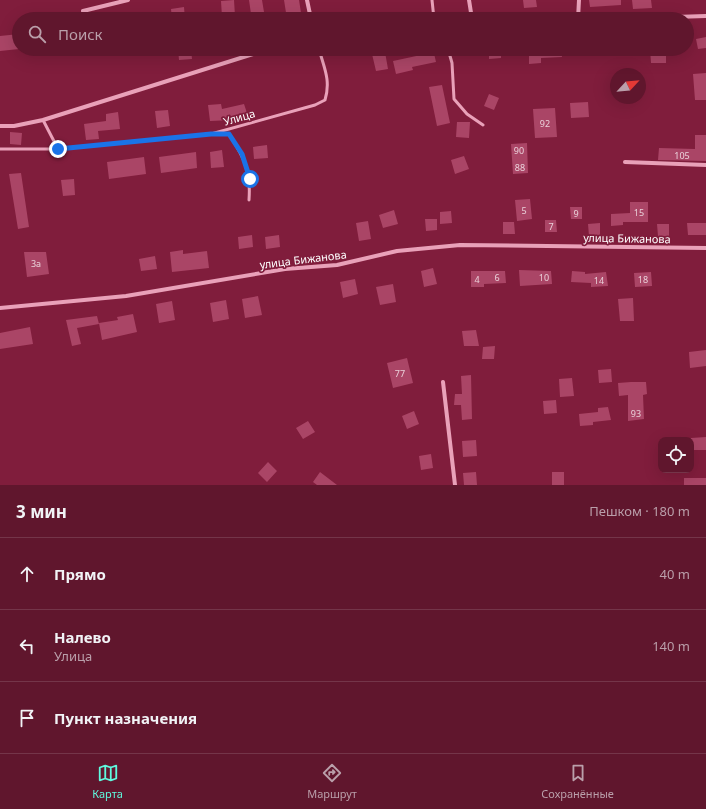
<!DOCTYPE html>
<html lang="ru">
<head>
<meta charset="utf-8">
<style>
  :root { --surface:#60162d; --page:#692339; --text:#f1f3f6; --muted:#ba9faa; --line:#743549; --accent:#5ff9de }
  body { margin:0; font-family:"Noto Sans",sans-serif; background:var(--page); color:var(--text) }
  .controls { position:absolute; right:12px; bottom:12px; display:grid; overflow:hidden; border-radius:8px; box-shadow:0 4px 16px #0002 }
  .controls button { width:36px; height:36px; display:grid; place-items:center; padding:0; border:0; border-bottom:1px solid var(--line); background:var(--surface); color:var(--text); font:20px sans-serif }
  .compass { position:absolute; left:610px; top:68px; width:36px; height:36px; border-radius:50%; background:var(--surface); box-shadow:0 4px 16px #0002; rotate:64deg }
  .stop { position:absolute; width:12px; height:12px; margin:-9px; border:3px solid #1a73e8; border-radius:50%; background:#fff }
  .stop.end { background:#1a73e8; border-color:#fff; box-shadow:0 1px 4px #0008 }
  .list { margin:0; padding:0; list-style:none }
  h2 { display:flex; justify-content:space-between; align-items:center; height:52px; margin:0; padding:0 16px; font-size:17px }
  h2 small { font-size:13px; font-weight:400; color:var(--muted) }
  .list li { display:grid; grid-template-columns:26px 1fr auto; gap:12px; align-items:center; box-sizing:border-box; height:72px; padding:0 16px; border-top:1px solid var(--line) }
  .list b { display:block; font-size:15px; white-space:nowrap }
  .list p { margin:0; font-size:13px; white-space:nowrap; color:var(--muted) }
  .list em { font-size:13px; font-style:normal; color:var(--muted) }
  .icon { flex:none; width:22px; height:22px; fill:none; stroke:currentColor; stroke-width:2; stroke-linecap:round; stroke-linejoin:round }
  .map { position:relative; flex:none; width:706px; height:485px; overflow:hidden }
  .search { position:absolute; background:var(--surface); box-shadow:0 4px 16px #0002; left:12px; right:12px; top:12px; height:44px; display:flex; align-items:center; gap:10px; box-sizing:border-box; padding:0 14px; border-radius:22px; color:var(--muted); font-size:15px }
  .sheet { height:268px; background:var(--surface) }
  nav { display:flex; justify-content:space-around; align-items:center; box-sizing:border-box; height:56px; border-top:1px solid var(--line); background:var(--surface); font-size:11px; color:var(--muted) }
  nav a { display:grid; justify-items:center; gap:2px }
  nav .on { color:var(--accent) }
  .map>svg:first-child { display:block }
  .building { fill:#aa4566 }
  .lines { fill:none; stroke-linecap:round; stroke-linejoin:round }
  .service { stroke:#e9a1b9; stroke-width:3 }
  .minor { stroke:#e9a1b9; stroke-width:4 }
  .route { stroke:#1a73e8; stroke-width:5 }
  .labels { text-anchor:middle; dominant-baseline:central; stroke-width:3.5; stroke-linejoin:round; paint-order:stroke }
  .number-label { font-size:9px; fill:#ead0d9 }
  .street-label { font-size:11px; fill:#fff; stroke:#801d3c }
</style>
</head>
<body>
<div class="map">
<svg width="706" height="485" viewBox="0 0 706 485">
  <rect width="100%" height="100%" fill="#801d3c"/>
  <!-- building -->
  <path class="building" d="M 234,0 L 235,16 L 222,17 L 221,1 Z
    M 249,0 L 262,0 L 264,12 L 251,14 Z
    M 284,0 L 299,0 L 302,19 L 287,19 Z
    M 523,0 L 536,0 L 537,7 L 524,8 Z
    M 589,0 L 621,0 L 621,5 L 590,7 Z
    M 632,0 L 651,0 L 652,8 L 633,9 Z
    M 184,7 L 185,19 L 172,19 L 171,9 Z
    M 19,34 L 19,49 L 0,51 L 0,36 Z
    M 706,37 L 706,48 L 698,49 L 696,39 Z
    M 178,49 L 191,49 L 192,59 L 179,60 Z
    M 420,49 L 433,49 L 436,62 L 412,67 L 413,70 L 396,74 L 393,61 L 421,55 Z
    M 489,49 L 501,49 L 501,58 L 489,59 Z
    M 529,49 L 561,49 L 562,57 L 541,58 L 541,63 L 529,64 Z
    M 601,49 L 617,49 L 617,56 L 601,56 Z
    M 650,49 L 666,49 L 666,63 L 651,63 Z
    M 385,52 L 388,69 L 376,71 L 372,54 Z
    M 706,73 L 706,100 L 695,100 L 693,74 Z
    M 442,85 L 450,123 L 437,126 L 429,87 Z
    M 489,94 L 499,98 L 494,110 L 484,106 Z
    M 588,102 L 589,117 L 571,118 L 570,103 Z
    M 221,104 L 222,109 L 244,104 L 248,116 L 232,120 L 210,121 L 208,105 Z
    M 555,108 L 557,137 L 535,138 L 533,109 Z
    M 168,110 L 170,126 L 157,128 L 155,111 Z
    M 118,112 L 120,129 L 98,131 L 99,139 L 86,140 L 84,124 L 106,121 L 106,114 Z
    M 457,122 L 470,122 L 469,138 L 456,137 Z
    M 10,132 L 22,133 L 21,145 L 10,144 Z
    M 695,135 L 706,135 L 706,161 L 658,160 L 659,148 L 695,149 Z
    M 527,143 L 528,173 L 513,174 L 511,144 Z
    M 267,145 L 268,158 L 254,159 L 253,147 Z
    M 222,150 L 224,167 L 211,168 L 210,152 Z
    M 196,152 L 197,168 L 161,173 L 159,157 Z
    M 464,156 L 469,169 L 455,174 L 451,160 Z
    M 144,157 L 146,174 L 109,179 L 107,162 Z
    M 21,173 L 29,227 L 18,229 L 9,174 Z
    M 74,179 L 75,195 L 63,196 L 61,180 Z
    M 530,199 L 532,219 L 517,221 L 515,200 Z
    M 630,202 L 648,202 L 648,222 L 623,222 L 623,225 L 611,226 L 611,214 L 630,213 Z
    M 570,207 L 582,207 L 582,219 L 571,219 Z
    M 394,210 L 398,224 L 383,228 L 379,215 Z
    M 451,211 L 452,223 L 440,224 L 440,212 Z
    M 425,219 L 437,219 L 437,230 L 426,231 Z
    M 545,220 L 556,220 L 557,232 L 545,232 Z
    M 368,221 L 371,239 L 359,241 L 356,223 Z
    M 503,222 L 514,222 L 515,234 L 503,234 Z
    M 600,223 L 600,235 L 589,236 L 588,224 Z
    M 687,223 L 706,223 L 706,235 L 688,235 Z
    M 657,224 L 669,224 L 669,236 L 658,236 Z
    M 252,235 L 253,247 L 239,249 L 238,237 Z
    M 279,235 L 280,247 L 266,249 L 265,237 Z
    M 183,250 L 183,254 L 207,251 L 209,268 L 172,272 L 170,252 Z
    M 24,252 L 46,252 L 49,274 L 27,277 Z
    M 155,256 L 157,269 L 141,271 L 139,259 Z
    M 433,268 L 437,284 L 424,287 L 421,271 Z
    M 519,270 L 551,271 L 552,284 L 520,286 Z
    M 471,271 L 505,271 L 506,283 L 484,284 L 484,287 L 471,287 Z
    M 572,271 L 585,272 L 585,274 L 606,272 L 608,286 L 591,287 L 591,283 L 571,282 Z
    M 651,272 L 652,286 L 635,287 L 634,273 Z
    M 355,279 L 358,294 L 343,298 L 340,282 Z
    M 393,284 L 396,302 L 380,305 L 376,287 Z
    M 258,296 L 262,315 L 245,318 L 242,299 Z
    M 633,298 L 634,321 L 620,321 L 618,299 Z
    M 226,300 L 229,319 L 213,322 L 210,303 Z
    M 172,301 L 175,320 L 159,323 L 156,304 Z
    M 133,314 L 137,332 L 102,340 L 99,323 L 118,320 L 117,317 Z
    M 97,316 L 99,324 L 77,328 L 81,344 L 72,346 L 66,320 Z
    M 30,327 L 33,344 L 0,349 L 0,333 Z
    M 476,330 L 479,346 L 464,346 L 462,331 Z
    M 495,346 L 494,359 L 482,359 L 483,347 Z
    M 706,350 L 706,366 L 690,368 L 689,352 Z
    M 407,358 L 413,383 L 393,388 L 387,363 Z
    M 611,369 L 612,382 L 599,383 L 598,370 Z
    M 471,375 L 472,419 L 462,420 L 461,405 L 454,405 L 455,394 L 462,394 L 461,376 Z
    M 572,378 L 574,396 L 560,397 L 559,379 Z
    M 631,382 L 646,382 L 647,394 L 643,395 L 644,419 L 628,421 L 628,395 L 619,396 L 618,383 Z
    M 556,400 L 557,413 L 544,414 L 543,401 Z
    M 608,407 L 611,420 L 593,422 L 593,425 L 580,426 L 579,414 L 598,412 L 598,408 Z
    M 414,411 L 419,424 L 407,429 L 402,416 Z
    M 308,421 L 315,432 L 303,439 L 296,428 Z
    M 706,437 L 706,450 L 691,450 L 691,438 Z
    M 476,440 L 477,456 L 463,457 L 462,441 Z
    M 431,454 L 433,468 L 421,470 L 419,456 Z
    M 268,462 L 277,471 L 267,482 L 258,473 Z
    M 320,472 L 337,485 L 317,485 L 313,482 Z
    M 476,472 L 477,485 L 464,485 L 463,473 Z
    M 552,472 L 564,472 L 564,485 L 552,485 Z
    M 684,478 L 706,478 L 706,485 L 684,485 Z"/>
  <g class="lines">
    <!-- service -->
    <path class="service" d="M 432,0 L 434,19
      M 448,49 L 452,63 L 454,99 L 467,114 L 483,125
      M 43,120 L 58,149
      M 216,134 L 229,134 C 245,159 251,171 249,200
      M 0,149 L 58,149 L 211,134 L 315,105 L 325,100 C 331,80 324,68 319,49"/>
    <!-- minor -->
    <path class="minor" d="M 307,0 L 311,19
      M 469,0 L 472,19
      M 83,11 L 128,0
      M 578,19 L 579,0
      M 612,19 L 706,16
      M 0,126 L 14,126 L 43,120 L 269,49
      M 625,162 L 706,165
      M 0,308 L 126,296 L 285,269 L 337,265 L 397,251 L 460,245 L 706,248
      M 443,382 L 455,485"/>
  </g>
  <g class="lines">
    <!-- route -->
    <path class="route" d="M 58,149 L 211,134 L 229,134 L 242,154 L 250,179"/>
  </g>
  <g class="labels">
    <!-- number labels -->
    <g class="number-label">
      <text x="545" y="123">92</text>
      <text x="519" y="150">90</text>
      <text x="682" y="155">105</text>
      <text x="520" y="167">88</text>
      <text x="524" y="210">5</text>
      <text x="639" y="212">15</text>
      <text x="576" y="213">9</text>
      <text x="551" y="226">7</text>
      <text x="36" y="263">3а</text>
      <text x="497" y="277">6</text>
      <text x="544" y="277">10</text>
      <text x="477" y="279">4</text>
      <text x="643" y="279">18</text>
      <text x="599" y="280">14</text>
      <text x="400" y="373">77</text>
      <text x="636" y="413">93</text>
    </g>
    <!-- street labels -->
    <g class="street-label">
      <text transform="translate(239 117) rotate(-16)">Улица</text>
      <text transform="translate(627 238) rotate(1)">улица Бижанова</text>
      <text transform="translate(303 259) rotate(-7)">улица Бижанова</text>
    </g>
  </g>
</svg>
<div class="controls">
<button><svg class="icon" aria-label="locate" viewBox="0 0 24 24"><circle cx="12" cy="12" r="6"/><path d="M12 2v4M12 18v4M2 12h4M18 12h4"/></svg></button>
</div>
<svg class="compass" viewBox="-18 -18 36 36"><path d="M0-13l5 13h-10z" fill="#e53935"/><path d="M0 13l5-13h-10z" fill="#ba9faa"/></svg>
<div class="stop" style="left:250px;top:179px"></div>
<div class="stop end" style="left:58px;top:149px"></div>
<div class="search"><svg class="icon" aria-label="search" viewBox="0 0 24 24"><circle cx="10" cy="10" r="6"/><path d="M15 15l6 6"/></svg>Поиск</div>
</div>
<section class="sheet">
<h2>3 мин<small>Пешком · 180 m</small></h2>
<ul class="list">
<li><svg class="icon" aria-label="ahead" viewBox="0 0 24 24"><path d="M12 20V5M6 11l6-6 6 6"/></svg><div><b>Прямо</b></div><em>40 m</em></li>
<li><svg class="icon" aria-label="left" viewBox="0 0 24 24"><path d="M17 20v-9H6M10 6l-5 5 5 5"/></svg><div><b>Налево</b><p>Улица</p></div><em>140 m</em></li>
<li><svg class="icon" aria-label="arrive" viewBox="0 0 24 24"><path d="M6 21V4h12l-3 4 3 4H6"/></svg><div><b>Пункт назначения</b></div></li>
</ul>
</section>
<nav>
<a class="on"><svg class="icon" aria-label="map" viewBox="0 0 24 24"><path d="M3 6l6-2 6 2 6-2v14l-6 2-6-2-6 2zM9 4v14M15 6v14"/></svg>Карта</a>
<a><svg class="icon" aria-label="directions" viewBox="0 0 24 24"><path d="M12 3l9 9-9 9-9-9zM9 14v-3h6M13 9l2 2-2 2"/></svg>Маршрут</a>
<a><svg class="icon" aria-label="saved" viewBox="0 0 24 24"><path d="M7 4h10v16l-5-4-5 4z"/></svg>Сохранённые</a>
</nav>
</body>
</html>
